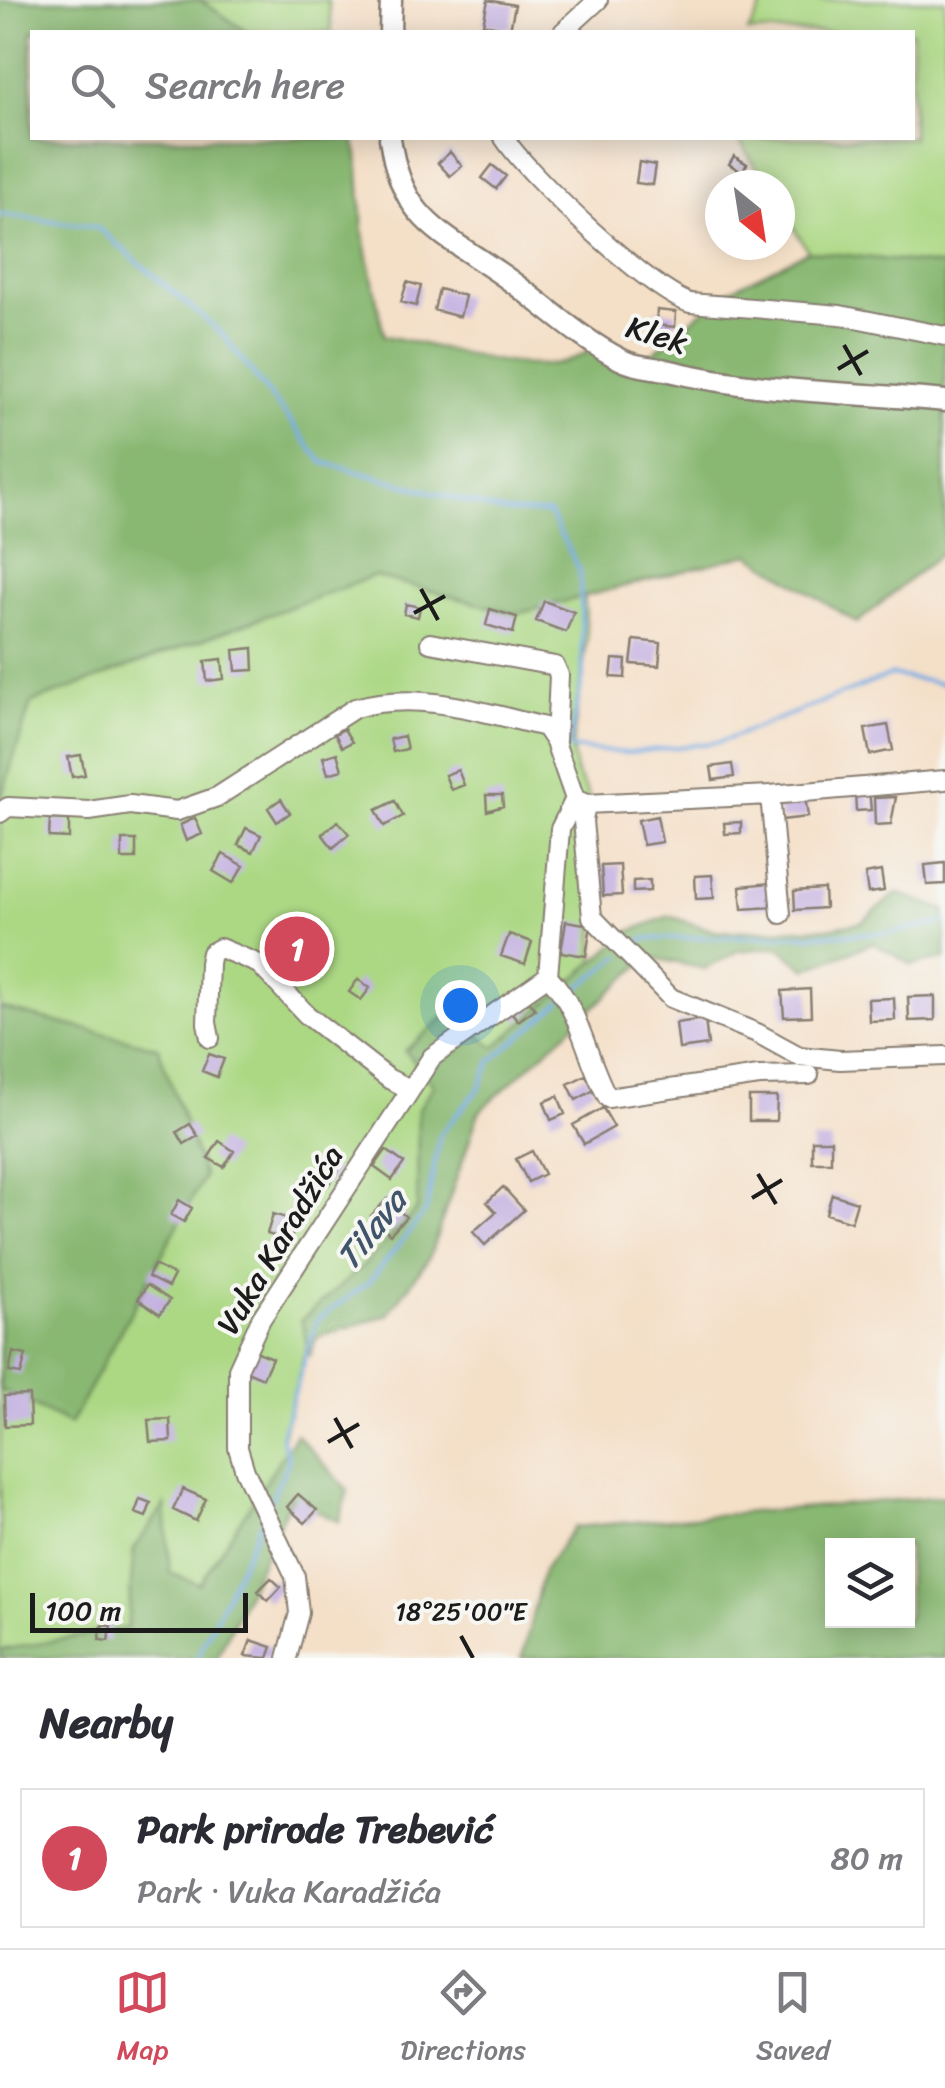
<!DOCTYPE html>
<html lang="en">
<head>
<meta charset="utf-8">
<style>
  :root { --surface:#fff; --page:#f7f7f7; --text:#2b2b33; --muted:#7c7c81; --line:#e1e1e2; --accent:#d1495b }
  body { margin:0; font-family:Sriracha,sans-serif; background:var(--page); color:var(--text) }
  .controls { position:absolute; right:30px; bottom:30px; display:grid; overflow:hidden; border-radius:0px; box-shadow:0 5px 25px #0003 }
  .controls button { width:90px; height:90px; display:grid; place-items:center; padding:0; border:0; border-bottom:2px solid var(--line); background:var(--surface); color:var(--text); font:50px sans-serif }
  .compass { position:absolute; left:705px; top:170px; width:90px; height:90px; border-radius:50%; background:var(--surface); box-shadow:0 5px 25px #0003; rotate:150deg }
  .scale { position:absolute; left:30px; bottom:25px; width:218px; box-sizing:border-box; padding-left:10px; border:5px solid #1c1c1c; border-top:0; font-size:28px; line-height:35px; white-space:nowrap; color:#1c1c1c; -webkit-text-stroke:8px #f6f6f2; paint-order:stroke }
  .you { position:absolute; left:460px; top:1005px; width:35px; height:35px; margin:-25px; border:8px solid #fff; border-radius:50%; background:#1a73e8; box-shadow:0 0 0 15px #1a73e833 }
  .badge { display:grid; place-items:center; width:65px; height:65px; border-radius:50%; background:var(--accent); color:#fff; font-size:32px; font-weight:700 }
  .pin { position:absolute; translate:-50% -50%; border:5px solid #fff; box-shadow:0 2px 10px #0006 }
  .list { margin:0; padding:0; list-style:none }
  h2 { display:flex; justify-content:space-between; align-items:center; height:130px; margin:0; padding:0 40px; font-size:42px }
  h2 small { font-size:32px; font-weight:400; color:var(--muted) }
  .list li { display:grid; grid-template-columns:65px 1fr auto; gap:30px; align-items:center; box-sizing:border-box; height:140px; margin:0 20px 20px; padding:0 20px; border:2px solid var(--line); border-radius:0px }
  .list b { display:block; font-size:38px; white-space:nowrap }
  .list p { margin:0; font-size:32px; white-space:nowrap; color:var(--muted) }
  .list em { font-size:32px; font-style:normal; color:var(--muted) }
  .icon { flex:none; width:55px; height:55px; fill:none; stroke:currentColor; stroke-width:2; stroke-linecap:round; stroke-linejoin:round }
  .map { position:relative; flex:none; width:945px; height:1658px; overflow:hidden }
  .search { position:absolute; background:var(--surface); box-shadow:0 5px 25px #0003; left:30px; right:30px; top:30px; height:110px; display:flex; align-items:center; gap:25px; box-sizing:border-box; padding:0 35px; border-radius:0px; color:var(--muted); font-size:38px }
  .sheet { height:290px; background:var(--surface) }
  nav { display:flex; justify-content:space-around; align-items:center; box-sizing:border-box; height:140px; border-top:2px solid var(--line); background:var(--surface); font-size:28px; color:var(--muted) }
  nav a { display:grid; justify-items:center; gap:5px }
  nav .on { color:var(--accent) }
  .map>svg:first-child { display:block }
  .green { fill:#acd884; stroke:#647a50; stroke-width:2.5 }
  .forest { fill:#89b872; stroke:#526a47; stroke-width:2.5; fill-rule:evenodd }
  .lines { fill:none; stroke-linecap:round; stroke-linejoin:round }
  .stream { stroke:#75aae2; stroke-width:4 }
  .building { fill:#c4b1e1 }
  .minor-casing { stroke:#887e72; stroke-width:22 }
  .tertiary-casing { stroke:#887e72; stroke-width:25 }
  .minor { stroke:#fff; stroke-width:18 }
  .tertiary { stroke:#fff; stroke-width:20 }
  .ticks { fill:none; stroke:#1c1c1c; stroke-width:4 }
  .labels { text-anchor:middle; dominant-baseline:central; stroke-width:8; stroke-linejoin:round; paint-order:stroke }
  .street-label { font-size:32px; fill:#1c1c1c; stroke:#f6f6f2 }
  .water-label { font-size:35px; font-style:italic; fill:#40556b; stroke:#f6f6f2 }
  .ticks-label { font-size:25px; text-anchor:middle; fill:#1c1c1c; stroke:#f6f6f2; stroke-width:8; stroke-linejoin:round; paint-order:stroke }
</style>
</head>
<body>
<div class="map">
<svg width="945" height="1658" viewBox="0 0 945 1658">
  <rect width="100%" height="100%" fill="#f6f6f2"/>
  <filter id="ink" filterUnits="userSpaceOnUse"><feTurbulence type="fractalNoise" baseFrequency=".01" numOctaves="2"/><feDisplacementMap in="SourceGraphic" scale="20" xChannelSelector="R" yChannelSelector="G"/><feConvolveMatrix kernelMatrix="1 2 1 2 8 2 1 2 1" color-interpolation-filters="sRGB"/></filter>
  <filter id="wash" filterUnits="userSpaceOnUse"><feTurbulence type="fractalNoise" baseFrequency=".0048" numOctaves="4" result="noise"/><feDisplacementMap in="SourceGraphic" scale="40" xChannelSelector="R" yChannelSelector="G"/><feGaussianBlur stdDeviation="2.25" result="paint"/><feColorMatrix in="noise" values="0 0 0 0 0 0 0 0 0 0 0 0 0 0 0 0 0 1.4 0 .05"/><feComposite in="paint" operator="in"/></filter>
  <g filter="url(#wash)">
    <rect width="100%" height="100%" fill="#f4dfc7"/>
    <!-- green -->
    <path class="green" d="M 200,0 L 328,0 L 332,32 L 247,32 Z
      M 766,0 L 945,0 L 945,266 L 808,251 L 780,205 L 780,185 L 767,185 L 738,138 L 912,138 L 912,32 L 748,32 Z
      M 0,177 L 584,587 L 587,640 L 572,748 L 576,773 L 588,794 L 596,913 L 592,985 L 485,1068 L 433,1207 L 310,1334 L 282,1440 L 290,1471 L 211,1613 L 0,1658 Z"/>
    <!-- forest -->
    <path class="forest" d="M 0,0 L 200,0 L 247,32 L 32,32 L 32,138 L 353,138 L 358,154 L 363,232 L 384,336 C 430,343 523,375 565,362 C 577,358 589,351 601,345 L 646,359 L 724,293 L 808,251 L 945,266 L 945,550 L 857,623 L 749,554 L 517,614 L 374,576 L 31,703 L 0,802 Z
      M 897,893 L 945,910 L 945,959 L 912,965 L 873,943 L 806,969 L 779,947 L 738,951 L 705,969 L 649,957 L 479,1112 L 429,1258 L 388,1315 L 317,1337 L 310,1355 L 301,1320 L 362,1267 L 417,1209 L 418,1110 L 434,1085 L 405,1051 L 450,1012 L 495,1047 L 630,931 L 669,916 L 718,932 L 828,928 L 862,922 Z
      M 0,1008 L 158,1047 L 204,1177 L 70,1424 L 0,1389 Z
      M 296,1434 L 348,1490 L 339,1522 L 291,1498 L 217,1658 L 0,1658 L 0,1650 L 127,1628 L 134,1549 L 165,1505 L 170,1573 L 199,1584 Z
      M 945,1496 L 945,1658 L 522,1658 L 543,1571 L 574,1527 ZM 832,1546 L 908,1546 L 908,1620 L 832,1620 Z"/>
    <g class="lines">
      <!-- stream -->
      <path class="stream" d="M 0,214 L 97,227 L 221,333 L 322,462 L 504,512 L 549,513 L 580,571 L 583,676 L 568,748 L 626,753 L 720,742 L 891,675 L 945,684
        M 632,948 L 643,939 L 892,933 L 945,922
        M 568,996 L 620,956
        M 269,1504 L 289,1460 L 281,1436 L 317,1320 L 369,1282 L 426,1211 L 440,1134 L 479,1089 L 491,1061 L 561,1002
        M 197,1658 L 261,1522"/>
    </g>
    <g id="blocks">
      <!-- building -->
      <path class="building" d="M 488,0 L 515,5 L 510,29 L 483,24 Z
        M 450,152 L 462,166 L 450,176 L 438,163 Z
        M 734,156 L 747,164 L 742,172 L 729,164 Z
        M 639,162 L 655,165 L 652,185 L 636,183 Z
        M 492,165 L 506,176 L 496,189 L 482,178 Z
        M 407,282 L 421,286 L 416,306 L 401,302 Z
        M 439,289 L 465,296 L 460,317 L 434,310 Z
        M 657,310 L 676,312 L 675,327 L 656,325 Z
        M 544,601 L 574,612 L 566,632 L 536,621 Z
        M 406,604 L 420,607 L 418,617 L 404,614 Z
        M 490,609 L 517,617 L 513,633 L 486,625 Z
        M 634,640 L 661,643 L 659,666 L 631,664 Z
        M 253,648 L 254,670 L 236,671 L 234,650 Z
        M 222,659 L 224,679 L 207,681 L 205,661 Z
        M 613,659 L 626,660 L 625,678 L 611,677 Z
        M 888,725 L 893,750 L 870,755 L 865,729 Z
        M 344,729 L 352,742 L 342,747 L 335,734 Z
        M 404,736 L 407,749 L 393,752 L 390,739 Z
        M 337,753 L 342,770 L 328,774 L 323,757 Z
        M 81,755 L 85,775 L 72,777 L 68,757 Z
        M 732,764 L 734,777 L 713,780 L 711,767 Z
        M 458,770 L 464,785 L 451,790 L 445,775 Z
        M 869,790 L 871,810 L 856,811 L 855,791 Z
        M 486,795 L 502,795 L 503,806 L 487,811 Z
        M 805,796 L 808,817 L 781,820 L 778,799 Z
        M 896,797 L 891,824 L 875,825 L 874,798 Z
        M 281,799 L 290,813 L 277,822 L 268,808 Z
        M 395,801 L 403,816 L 384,826 L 376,810 Z
        M 657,816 L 662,842 L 643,845 L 638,820 Z
        M 195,818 L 202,834 L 186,841 L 180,825 Z
        M 50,819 L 69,820 L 69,838 L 49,837 Z
        M 338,821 L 349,834 L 333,848 L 322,834 Z
        M 741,822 L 741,833 L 725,834 L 724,823 Z
        M 246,828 L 261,835 L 253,852 L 238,845 Z
        M 122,840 L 136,840 L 136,859 L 122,859 Z
        M 223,854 L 244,866 L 233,883 L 213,871 Z
        M 945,863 L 945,884 L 927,885 L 925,865 Z
        M 620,865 L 622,895 L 603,896 L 601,866 Z
        M 881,871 L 884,891 L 868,893 L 865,874 Z
        M 712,875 L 714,898 L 696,899 L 695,876 Z
        M 650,880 L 650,891 L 633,892 L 633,881 Z
        M 770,883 L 772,907 L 742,909 L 740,886 Z
        M 824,889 L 825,908 L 795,910 L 794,891 Z
        M 566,921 L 591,925 L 586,956 L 561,952 Z
        M 509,934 L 532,942 L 525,964 L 501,956 Z
        M 284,946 L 299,951 L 295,963 L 280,959 Z
        M 358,979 L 370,988 L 361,1000 L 349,992 Z
        M 810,989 L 811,1016 L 784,1017 L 782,991 Z
        M 935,996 L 935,1020 L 909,1021 L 908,997 Z
        M 527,998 L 535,1009 L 518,1021 L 510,1010 Z
        M 894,998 L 895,1020 L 869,1021 L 868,999 Z
        M 705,1019 L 708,1045 L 679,1049 L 676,1023 Z
        M 209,1054 L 224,1059 L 217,1077 L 202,1071 Z
        M 586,1075 L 594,1090 L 576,1100 L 568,1084 Z
        M 558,1096 L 565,1114 L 551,1120 L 544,1102 Z
        M 749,1097 L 777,1097 L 776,1121 L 749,1121 Z
        M 603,1108 L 614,1127 L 584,1144 L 573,1125 Z
        M 190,1124 L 198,1136 L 184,1144 L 177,1132 Z
        M 812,1140 L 831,1140 L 831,1162 L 812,1162 Z
        M 219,1141 L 234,1151 L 224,1167 L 208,1158 Z
        M 386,1150 L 404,1163 L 392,1180 L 374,1167 Z
        M 532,1151 L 544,1174 L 528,1182 L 516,1159 Z
        M 326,1163 L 338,1171 L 328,1185 L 316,1177 Z
        M 503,1187 L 524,1210 L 485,1245 L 473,1232 L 496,1212 L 487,1202 Z
        M 832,1194 L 857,1202 L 851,1222 L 826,1214 Z
        M 387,1199 L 406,1217 L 390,1234 L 371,1216 Z
        M 179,1200 L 192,1208 L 184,1222 L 171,1215 Z
        M 273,1214 L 297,1221 L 290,1241 L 267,1234 Z
        M 154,1265 L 174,1275 L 168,1287 L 148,1277 Z
        M 147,1285 L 170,1300 L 160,1314 L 138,1299 Z
        M 255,1351 L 272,1358 L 263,1378 L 247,1371 Z
        M 13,1352 L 26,1355 L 21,1374 L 9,1372 Z
        M 29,1395 L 30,1425 L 5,1426 L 4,1396 Z
        M 170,1419 L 171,1441 L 150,1442 L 148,1420 Z
        M 183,1489 L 206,1499 L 196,1521 L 173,1510 Z
        M 298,1494 L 317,1510 L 305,1523 L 287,1507 Z
        M 140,1499 L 151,1503 L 146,1517 L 135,1513 Z
        M 271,1578 L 281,1587 L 268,1601 L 258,1591 Z
        M 102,1625 L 111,1626 L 109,1641 L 99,1640 Z
        M 251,1640 L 272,1647 L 268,1658 L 245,1656 Z"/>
    </g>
  </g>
  <g filter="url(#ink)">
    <use href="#blocks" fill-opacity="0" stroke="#887e72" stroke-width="2.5"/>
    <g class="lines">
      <!-- minor casing -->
      <g class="minor-casing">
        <path id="minor" d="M 563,32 L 598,0
          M 504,138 C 529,176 649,290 690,303 L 840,315 L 945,336
          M 430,643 L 555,666 L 559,675 L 556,741
          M 770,795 L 781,914
          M 586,804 L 583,821 L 592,917 L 671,998 L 757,1033 L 799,1056 L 840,1060 L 945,1056
          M 0,813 L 8,807 L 89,811 L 130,805 L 177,811 L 217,797 L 355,708 C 419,690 481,712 545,727 L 555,742 L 575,799
          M 548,976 C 582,1012 585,1056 608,1098 L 759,1076 L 809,1075
          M 210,1038 L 207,1023 L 209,963 L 211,953 L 220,948 L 259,964 L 307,1015 L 389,1079 L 408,1088
          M 287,1658 L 299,1613 L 295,1576 L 245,1471 L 238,1448 L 238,1369 L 261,1319 L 432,1057 L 548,976 L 560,829 L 575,799 L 586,804 L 770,795 L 945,780"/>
      </g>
      <!-- tertiary casing -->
      <g class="tertiary-casing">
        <path id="tertiary" d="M 390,32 L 391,0
          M 390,138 C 401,218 437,230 498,272 C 540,300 576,337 622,360 C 635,367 652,367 666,370 C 758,393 851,392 945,401"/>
      </g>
      <!-- minor -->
      <use href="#minor" class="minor"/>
      <!-- tertiary -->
      <use href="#tertiary" class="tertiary"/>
    </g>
  </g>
  <!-- ticks -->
  <path class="ticks" d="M 844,345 L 861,375M 838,369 L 868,351M 421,589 L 438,620M 414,613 L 445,596M 758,1174 L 776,1204M 752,1198 L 782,1180M 335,1418 L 352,1448M 328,1442 L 359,1424M 461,1636 L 473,1658"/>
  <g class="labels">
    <!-- street labels -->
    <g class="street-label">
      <text transform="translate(657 335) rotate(17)">Klek</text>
      <text transform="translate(280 1240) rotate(-59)">Vuka Karadžića</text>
    </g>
    <!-- water labels -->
    <g class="water-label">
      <text transform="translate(371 1229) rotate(-52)">Tilava</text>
    </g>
  </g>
  <g class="ticks-label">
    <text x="461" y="1620">18°25'00"E</text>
  </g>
</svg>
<div class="controls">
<button><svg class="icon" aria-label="layers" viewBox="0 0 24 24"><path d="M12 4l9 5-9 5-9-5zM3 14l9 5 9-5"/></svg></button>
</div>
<svg class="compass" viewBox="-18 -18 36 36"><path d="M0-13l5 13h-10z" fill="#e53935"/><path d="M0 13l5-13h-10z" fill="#7c7c81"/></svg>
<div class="scale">100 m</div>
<div class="you"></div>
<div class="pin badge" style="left:297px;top:949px">1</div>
<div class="search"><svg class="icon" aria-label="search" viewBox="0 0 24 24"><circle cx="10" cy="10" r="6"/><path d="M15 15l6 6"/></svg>Search here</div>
</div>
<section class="sheet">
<h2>Nearby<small></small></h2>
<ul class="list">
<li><span class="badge">1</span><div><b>Park prirode Trebević</b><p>Park · Vuka Karadžića</p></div><em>80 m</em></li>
</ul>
</section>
<nav>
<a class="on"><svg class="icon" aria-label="map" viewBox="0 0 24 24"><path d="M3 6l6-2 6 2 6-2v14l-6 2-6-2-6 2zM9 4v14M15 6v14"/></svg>Map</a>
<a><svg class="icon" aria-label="directions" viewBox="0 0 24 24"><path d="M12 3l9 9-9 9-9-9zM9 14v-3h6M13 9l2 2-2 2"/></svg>Directions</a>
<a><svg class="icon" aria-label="saved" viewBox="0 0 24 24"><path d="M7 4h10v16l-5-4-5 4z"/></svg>Saved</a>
</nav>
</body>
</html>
